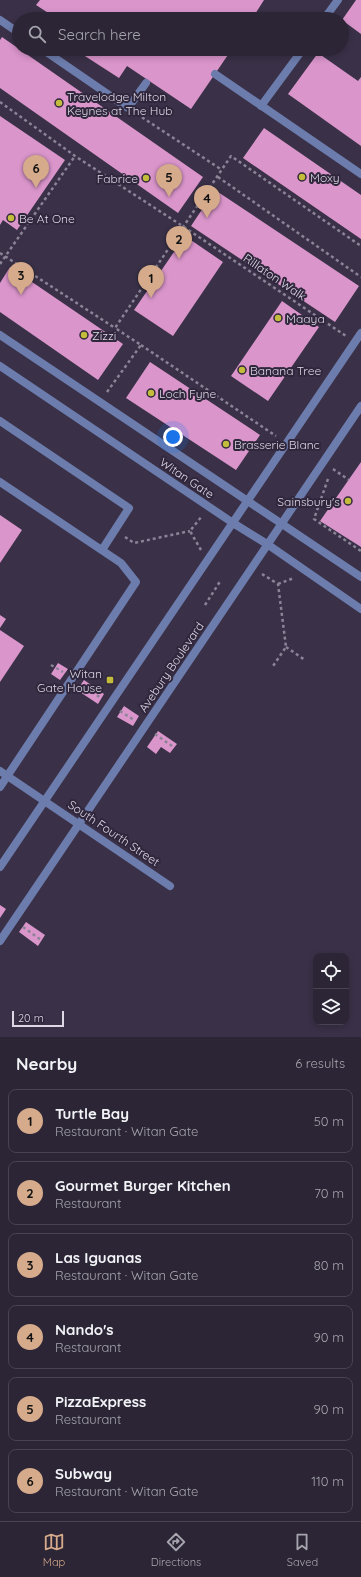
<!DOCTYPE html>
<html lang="en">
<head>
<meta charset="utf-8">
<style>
  :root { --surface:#2c2536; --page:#342d3e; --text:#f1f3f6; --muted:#a6a5ad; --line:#484251; --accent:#d6ab8b }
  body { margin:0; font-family:Quicksand,sans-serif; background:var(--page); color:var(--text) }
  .controls { position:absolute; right:12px; bottom:12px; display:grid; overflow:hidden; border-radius:8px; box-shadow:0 2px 6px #0003 }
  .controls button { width:36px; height:36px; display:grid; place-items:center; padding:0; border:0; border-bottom:1px solid var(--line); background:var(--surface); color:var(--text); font:20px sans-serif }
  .scale { position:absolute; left:12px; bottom:10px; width:52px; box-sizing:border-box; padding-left:4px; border:2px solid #ddd7e6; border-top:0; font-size:11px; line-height:14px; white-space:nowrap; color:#ddd7e6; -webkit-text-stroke:3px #30273d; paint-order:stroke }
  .you { position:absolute; left:173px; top:437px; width:14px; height:14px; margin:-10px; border:3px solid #fff; border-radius:50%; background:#1a73e8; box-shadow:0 0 0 6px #1a73e833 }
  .badge { display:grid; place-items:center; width:26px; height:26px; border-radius:50%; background:var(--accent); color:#111; font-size:13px; font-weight:700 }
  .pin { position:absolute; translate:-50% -33px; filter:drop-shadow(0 1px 2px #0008) }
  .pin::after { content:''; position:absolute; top:21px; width:14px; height:12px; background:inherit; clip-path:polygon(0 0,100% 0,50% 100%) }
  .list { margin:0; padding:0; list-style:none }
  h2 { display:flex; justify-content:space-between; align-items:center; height:52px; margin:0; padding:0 16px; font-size:17px }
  h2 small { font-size:13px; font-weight:400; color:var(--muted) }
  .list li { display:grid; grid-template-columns:26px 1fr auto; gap:12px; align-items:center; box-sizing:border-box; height:64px; margin:0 8px 8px; padding:0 8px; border:1px solid var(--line); border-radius:8px }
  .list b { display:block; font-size:15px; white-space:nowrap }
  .list p { margin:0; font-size:13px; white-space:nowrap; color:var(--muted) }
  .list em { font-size:13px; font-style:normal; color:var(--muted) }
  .icon { flex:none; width:22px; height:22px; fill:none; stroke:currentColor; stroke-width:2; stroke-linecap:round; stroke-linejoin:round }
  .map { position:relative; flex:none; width:361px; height:1037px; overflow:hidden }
  .search { position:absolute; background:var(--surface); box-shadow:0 2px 6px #0003; left:12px; right:12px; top:12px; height:44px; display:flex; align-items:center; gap:10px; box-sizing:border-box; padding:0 14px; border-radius:22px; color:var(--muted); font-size:15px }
  .sheet { height:484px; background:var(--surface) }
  nav { display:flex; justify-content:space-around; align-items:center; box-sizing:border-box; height:56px; border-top:1px solid var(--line); background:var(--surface); font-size:11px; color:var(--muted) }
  nav a { display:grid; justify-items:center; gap:2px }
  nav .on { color:var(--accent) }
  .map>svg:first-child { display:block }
  .building { fill:#da95cb }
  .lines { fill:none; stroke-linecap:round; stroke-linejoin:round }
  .path { stroke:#8b8497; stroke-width:2.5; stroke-dasharray:3 3; stroke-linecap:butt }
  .service { stroke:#6c7cac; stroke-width:8 }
  .minor { stroke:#6c7cac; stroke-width:8 }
  .poi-dot { fill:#c4bc3d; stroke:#30273d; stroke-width:1.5 }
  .labels { text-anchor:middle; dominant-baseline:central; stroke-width:4; stroke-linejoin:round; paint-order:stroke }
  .poi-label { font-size:12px; fill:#ddd7e6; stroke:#30273d; text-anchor:start }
  .street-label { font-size:12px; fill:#ddd7e6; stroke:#30273d }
</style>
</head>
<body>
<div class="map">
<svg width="361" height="1037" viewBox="0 0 361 1037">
  <rect width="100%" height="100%" fill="#3a3148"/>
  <!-- building -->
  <path class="building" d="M 40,0 L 264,0 L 252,19 L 55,19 L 56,18 L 36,5 Z
    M 356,0 L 361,0 L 361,34 L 342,20 Z
    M 2,37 L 203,177 L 178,213 L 0,88 L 0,40 Z
    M 74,49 L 232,49 L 191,109 L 127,66 L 119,78 Z
    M 318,53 L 358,81 L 361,77 L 361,146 L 288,94 Z
    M 0,116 L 65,160 L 17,230 L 3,220 L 0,225 Z
    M 264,128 L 361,195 L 361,239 L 243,158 Z
    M 215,190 L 359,286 L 335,322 L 191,226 Z
    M 185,236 L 223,262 L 173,336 L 134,310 Z
    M 10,267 L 123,344 L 98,380 L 0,312 L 0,283 Z
    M 282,301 L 319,327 L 268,401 L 231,376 Z
    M 150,362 L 260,435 L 236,470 L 126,398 Z
    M 361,462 L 361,547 L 320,521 Z
    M 0,515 L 22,530 L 0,563 Z
    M 0,615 L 6,619 L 0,628 Z
    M 0,630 L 24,646 L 0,682 Z
    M 58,663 L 68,669 L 60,680 L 51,674 Z
    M 84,680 L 104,694 L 98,704 L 77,690 Z
    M 124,706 L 139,716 L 133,726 L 117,717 Z
    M 158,731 L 177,744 L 170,753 L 161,747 L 156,754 L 147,747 Z
    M 0,905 L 6,909 L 0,918 Z
    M 26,922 L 45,935 L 38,946 L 19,932 Z"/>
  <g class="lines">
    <!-- path -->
    <path class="path" d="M 0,102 L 75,156 L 184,227 L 346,336
      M 137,114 L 222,170
      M 218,177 L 361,277
      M 0,253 L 115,328
      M 0,264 L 75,156
      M 141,345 L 276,436
      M 107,392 L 141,345 L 115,328 L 231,156 L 361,246
      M 333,469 L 349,480
      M 328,479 L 314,519 L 361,551
      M 125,537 L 134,543 L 190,531
      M 201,550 L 190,531 L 202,516
      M 262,574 L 278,584 L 286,647 L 273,666
      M 278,584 L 294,578
      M 205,605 L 221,580
      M 286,647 L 305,660
      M 51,665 L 63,672
      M 82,685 L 101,698
      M 120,711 L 134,720
      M 155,734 L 172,746
      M 23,927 L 41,940"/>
    <!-- service -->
    <path class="service" d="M 324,19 L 338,0
      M 0,20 L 19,33
      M 42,49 L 128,108 L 146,83
      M 215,74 L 361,174
      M 261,106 L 303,49
      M 0,421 L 129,508 L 102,550
      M 0,482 L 121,563 L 136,582 L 0,787
      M 0,771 L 170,886"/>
    <!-- minor -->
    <path class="minor" d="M 0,335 L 361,577
      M 0,366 L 233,523 L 267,544 L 361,609
      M 0,867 L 361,333
      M 0,941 L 361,406"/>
  </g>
  <!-- markers -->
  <g class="poi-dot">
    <circle cx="59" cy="103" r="4"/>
    <circle cx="302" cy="177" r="4"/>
    <circle cx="146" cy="178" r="4"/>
    <circle cx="11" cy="218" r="4"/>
    <circle cx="278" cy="318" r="4"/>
    <circle cx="84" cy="335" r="4"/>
    <circle cx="242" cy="370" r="4"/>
    <circle cx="151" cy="393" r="4"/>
    <circle cx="226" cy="444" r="4"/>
    <circle cx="348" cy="501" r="4"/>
    <rect x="106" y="676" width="8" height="8" rx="2"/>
  </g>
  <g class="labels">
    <!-- poi labels -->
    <g class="poi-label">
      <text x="67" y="96">Travelodge Milton<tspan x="67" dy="14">Keynes at The Hub</tspan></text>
      <text x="310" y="177">Moxy</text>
      <text x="138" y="178" text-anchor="end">Fabrice</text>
      <text x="19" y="218">Be At One</text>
      <text x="286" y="318">Maaya</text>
      <text x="92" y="335">Zizzi</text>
      <text x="250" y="370">Banana Tree</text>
      <text x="159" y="393">Loch Fyne</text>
      <text x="234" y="444">Brasserie Blanc</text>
      <text x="340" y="501" text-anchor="end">Sainsbury's</text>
      <text x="102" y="673" text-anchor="end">Witan<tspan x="102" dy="14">Gate House</tspan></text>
    </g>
    <!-- street labels -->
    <g class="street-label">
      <text transform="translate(275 277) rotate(34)">Rillaton Walk</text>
      <text transform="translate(187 478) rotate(34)">Witan Gate</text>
      <text transform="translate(171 667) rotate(-56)">Avebury Boulevard</text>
      <text transform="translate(114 833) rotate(34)">South Fourth Street</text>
    </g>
  </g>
</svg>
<div class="controls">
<button><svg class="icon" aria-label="locate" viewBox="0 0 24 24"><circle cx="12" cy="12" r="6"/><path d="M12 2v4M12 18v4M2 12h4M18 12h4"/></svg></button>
<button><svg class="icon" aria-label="layers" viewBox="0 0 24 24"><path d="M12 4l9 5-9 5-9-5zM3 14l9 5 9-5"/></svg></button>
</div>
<div class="scale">20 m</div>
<div class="you"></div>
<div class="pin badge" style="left:151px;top:298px">1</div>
<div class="pin badge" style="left:179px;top:259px">2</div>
<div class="pin badge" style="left:21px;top:295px">3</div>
<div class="pin badge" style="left:207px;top:218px">4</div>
<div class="pin badge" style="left:169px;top:197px">5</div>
<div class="pin badge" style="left:36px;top:188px">6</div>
<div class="search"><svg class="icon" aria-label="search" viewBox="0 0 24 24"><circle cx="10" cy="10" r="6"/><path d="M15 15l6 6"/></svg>Search here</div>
</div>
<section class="sheet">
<h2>Nearby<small>6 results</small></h2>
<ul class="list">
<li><span class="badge">1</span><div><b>Turtle Bay</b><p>Restaurant · Witan Gate</p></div><em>50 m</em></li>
<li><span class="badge">2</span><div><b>Gourmet Burger Kitchen</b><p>Restaurant</p></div><em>70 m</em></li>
<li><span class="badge">3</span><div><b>Las Iguanas</b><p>Restaurant · Witan Gate</p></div><em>80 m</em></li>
<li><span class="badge">4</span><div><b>Nando's</b><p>Restaurant</p></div><em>90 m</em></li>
<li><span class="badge">5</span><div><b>PizzaExpress</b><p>Restaurant</p></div><em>90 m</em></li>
<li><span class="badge">6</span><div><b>Subway</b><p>Restaurant · Witan Gate</p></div><em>110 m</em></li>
</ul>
</section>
<nav>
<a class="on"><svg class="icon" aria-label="map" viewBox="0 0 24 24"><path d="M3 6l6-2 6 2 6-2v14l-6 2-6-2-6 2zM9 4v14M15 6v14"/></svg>Map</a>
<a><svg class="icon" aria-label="directions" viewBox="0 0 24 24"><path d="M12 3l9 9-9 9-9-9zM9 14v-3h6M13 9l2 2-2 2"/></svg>Directions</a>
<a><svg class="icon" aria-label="saved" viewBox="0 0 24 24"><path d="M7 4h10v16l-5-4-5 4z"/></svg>Saved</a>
</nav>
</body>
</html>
